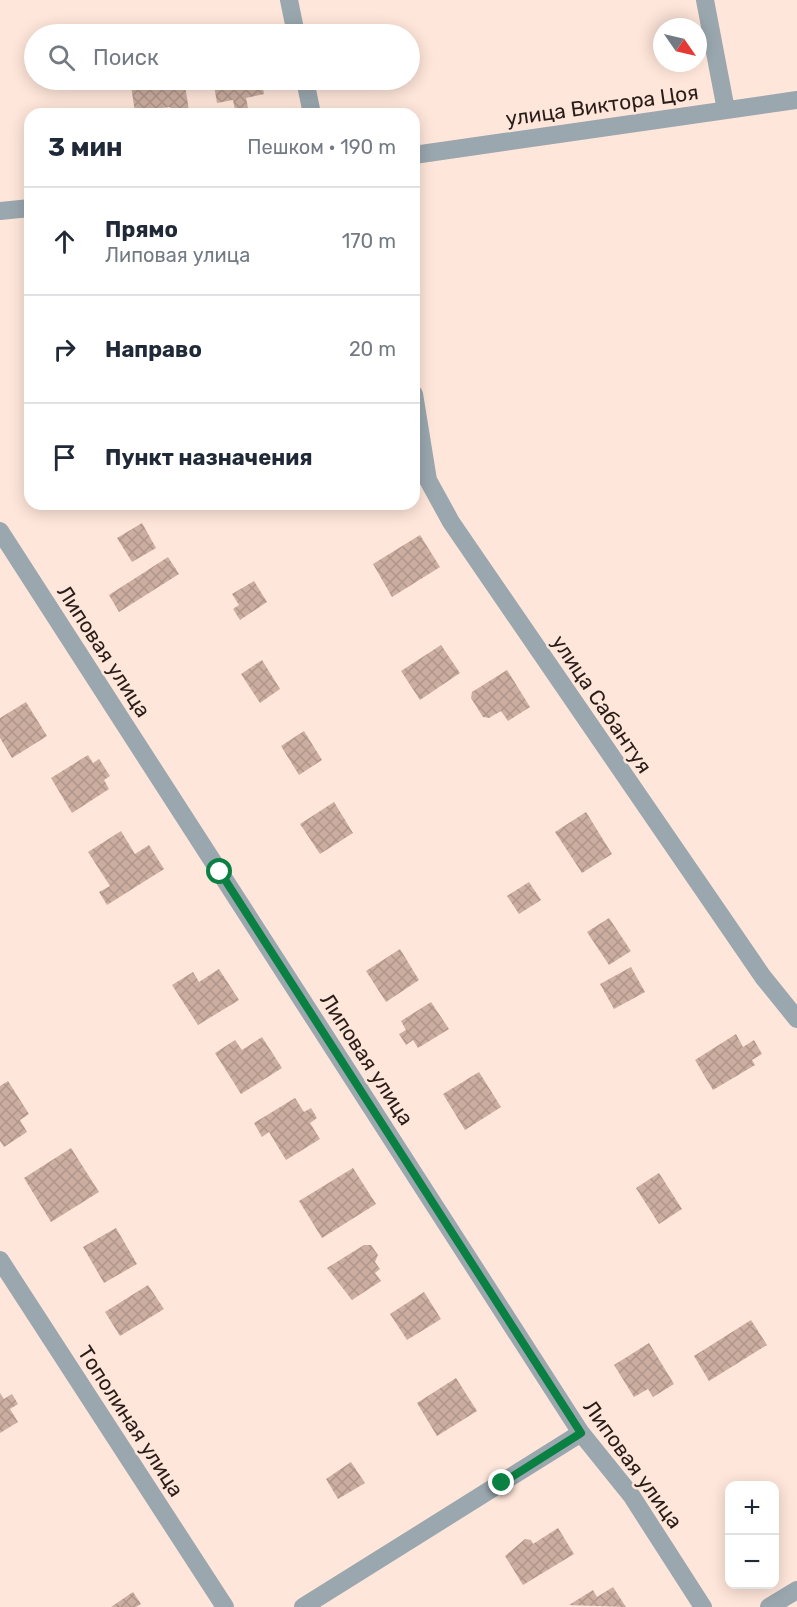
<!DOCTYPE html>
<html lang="ru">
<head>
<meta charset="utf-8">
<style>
  :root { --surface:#fff; --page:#f2f2f3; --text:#1f2937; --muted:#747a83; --line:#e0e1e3 }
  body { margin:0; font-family:Rubik,sans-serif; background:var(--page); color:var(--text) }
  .controls { position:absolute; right:18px; bottom:18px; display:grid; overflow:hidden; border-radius:12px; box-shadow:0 3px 15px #0003 }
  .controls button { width:54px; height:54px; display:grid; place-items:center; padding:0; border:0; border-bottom:2px solid var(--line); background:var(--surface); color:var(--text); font:30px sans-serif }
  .compass { position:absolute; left:653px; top:18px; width:54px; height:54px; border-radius:50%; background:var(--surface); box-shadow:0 3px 15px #0003; rotate:124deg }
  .stop { position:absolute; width:18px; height:18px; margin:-14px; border:4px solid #0b8043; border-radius:50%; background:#fff }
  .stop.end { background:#0b8043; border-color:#fff; box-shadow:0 2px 6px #0008 }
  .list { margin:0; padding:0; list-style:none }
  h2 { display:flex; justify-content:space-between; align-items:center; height:78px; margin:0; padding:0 24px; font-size:26px }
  h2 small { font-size:20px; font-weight:400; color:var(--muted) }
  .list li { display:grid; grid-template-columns:39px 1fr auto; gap:18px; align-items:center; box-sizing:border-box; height:108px; padding:0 24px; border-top:2px solid var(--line) }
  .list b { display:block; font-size:22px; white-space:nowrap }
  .list p { margin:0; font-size:20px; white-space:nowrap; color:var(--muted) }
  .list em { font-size:20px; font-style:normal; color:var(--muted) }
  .icon { flex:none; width:33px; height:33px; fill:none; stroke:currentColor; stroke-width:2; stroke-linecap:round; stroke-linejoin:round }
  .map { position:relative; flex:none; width:797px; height:1607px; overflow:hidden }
  .search { position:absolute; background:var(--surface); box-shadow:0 3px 15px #0003; left:24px; top:24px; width:396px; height:66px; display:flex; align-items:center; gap:15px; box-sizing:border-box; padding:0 21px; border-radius:33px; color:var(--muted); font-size:22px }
  .panel { position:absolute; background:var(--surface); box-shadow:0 3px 15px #0003; left:24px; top:108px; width:396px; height:402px; border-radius:18px }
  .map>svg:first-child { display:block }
  .building { fill:url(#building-cross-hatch) }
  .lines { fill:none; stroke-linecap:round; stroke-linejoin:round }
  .minor { stroke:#9aa7ae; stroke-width:18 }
  .route { stroke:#0b8043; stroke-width:8 }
  .labels { text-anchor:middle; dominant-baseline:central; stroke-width:5; stroke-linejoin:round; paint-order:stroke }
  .street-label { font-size:21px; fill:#281d18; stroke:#ffe6da }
</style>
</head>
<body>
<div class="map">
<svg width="797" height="1607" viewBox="0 0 797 1607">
  <defs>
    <pattern id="building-cross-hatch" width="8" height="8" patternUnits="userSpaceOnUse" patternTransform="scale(1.5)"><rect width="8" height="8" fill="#ccaea0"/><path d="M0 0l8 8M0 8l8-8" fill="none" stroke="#af9589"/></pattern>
  </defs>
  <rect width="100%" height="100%" fill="#ffe6da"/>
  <!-- building -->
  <path class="building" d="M 130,80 L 177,80 L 178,86 L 185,85 L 189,111 L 171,114 L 170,107 L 135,112 Z
    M 213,80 L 262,80 L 264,94 L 246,98 L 248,108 L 235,110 L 233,100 L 217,103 Z
    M 142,523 L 156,548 L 132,562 L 117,538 Z
    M 420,535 L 440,567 L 392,597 L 373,564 Z
    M 168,557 L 179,574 L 119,612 L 109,595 Z
    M 254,581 L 267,602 L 240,620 L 233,609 L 239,605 L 232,594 Z
    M 441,645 L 460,673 L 420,700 L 401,671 Z
    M 262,660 L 280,689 L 260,703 L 241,674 Z
    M 507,670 L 530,707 L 508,721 L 501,711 L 489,718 L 483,717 L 471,698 L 472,692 Z
    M 26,702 L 47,736 L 12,758 L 0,738 L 0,718 Z
    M 304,731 L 322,760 L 299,775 L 281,746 Z
    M 88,755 L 93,763 L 99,759 L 110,776 L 104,780 L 109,789 L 72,813 L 51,778 Z
    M 334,802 L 353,833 L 320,854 L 300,824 Z
    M 586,812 L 612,854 L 582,873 L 555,832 Z
    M 121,831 L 135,854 L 149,845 L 164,869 L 107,905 L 99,892 L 110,886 L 88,852 Z
    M 529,882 L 541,900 L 519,914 L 507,896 Z
    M 609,918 L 631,951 L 609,965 L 587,932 Z
    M 400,949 L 419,980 L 386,1002 L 366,971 Z
    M 631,967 L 645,992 L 614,1009 L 600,984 Z
    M 219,969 L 239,1000 L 198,1025 L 172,985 L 193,972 L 199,982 Z
    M 431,1002 L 449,1029 L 418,1048 L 413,1040 L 406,1045 L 399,1034 L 406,1030 L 401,1021 Z
    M 736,1034 L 743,1047 L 754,1040 L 762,1054 L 752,1060 L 755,1065 L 713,1090 L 695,1060 Z
    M 262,1037 L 282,1068 L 241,1094 L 215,1053 L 235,1040 L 242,1050 Z
    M 479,1072 L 501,1107 L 465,1130 L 443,1094 Z
    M 8,1081 L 29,1114 L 20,1120 L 27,1132 L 4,1147 L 0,1141 L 0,1086 Z
    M 295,1098 L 304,1112 L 311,1108 L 317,1118 L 310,1123 L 320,1139 L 286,1160 L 269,1132 L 262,1137 L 254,1123 Z
    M 71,1148 L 99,1192 L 51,1222 L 24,1178 Z
    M 353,1168 L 376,1204 L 322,1238 L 299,1201 Z
    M 659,1173 L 682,1209 L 659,1224 L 636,1188 Z
    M 116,1228 L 137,1264 L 104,1283 L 83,1247 Z
    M 364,1245 L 371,1245 L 378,1255 L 375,1262 L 380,1269 L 375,1273 L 381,1281 L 352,1300 L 327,1268 Z
    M 148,1285 L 164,1309 L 120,1336 L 105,1312 Z
    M 424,1292 L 441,1319 L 407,1340 L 390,1314 Z
    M 751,1320 L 767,1345 L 709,1381 L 694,1356 Z
    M 649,1343 L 674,1384 L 653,1397 L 648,1389 L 634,1397 L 614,1365 Z
    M 456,1378 L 477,1411 L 437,1436 L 417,1403 Z
    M 0,1393 L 4,1399 L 12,1394 L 18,1404 L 10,1409 L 18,1422 L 0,1433 Z
    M 351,1462 L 365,1483 L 338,1499 L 326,1479 Z
    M 558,1528 L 574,1554 L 523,1585 L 505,1556 L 525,1539 L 531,1540 L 533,1544 Z
    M 613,1587 L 626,1607 L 569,1605 L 593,1590 L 597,1597 Z
    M 133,1592 L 141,1604 L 136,1607 L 111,1607 Z"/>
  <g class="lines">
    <!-- minor -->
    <path class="minor" d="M 289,0 L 296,34
      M 705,0 L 726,110
      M 305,80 L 312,114
      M 414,155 L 797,100
      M 0,211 L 30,208
      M 414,394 L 428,480 L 451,522 L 763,977 L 797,1019
      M 0,531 L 581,1433 L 631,1495 L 703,1607
      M 0,1260 L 225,1607
      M 303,1607 L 581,1433
      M 769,1607 L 797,1590"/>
  </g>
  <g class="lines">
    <!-- route -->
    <path class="route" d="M 220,872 L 581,1433 L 502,1483"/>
  </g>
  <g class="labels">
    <!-- street labels -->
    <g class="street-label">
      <text transform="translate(602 105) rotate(-8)">улица Виктора Цоя</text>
      <text transform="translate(104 651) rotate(57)">Липовая улица</text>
      <text transform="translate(602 704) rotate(56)">улица Сабантуя</text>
      <text transform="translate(367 1059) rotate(57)">Липовая улица</text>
      <text transform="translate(131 1421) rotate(57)">Тополиная улица</text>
      <text transform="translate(633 1464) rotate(54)">Липовая улица</text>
    </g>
  </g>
</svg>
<div class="controls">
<button>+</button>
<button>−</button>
</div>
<svg class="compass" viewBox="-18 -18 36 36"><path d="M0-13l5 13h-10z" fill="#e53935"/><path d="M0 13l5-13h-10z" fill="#747a83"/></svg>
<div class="stop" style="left:220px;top:872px"></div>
<div class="stop end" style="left:502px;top:1483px"></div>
<div class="search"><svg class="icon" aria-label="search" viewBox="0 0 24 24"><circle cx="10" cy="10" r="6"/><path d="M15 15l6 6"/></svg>Поиск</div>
<section class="panel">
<h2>3 мин<small>Пешком · 190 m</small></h2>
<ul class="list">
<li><svg class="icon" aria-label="ahead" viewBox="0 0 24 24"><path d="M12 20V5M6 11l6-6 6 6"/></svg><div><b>Прямо</b><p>Липовая улица</p></div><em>170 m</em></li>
<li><svg class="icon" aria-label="right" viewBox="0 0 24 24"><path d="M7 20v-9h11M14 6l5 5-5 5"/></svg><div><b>Направо</b></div><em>20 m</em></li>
<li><svg class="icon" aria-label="arrive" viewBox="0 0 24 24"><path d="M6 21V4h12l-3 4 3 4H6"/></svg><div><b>Пункт назначения</b></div></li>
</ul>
</section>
</div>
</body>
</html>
